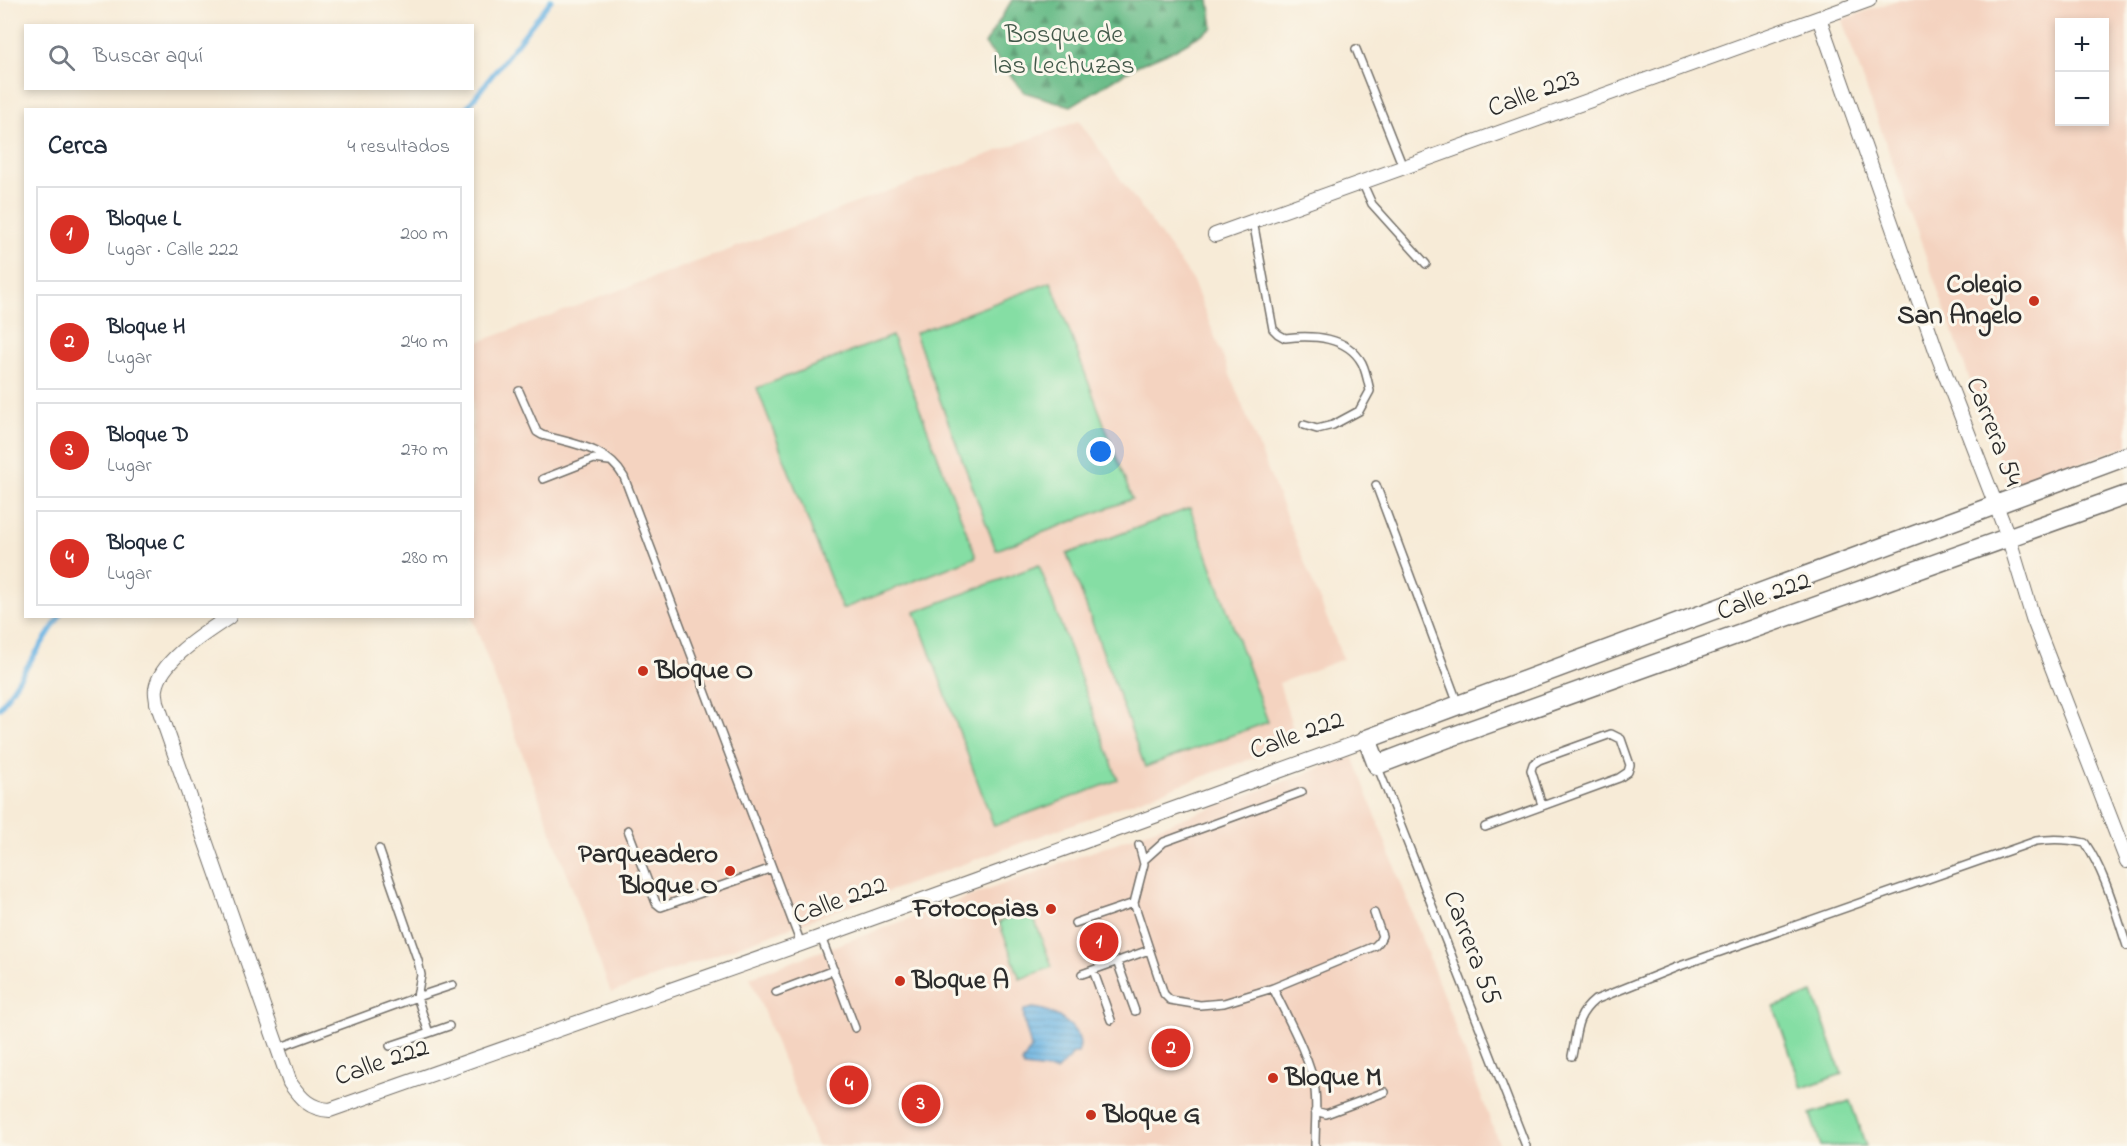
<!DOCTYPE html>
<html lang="es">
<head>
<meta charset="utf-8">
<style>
  :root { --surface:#fff; --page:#f2f2f3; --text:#1f2937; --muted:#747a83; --line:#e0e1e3; --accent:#d93025 }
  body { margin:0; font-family:"Indie Flower",sans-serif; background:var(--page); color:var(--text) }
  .controls { position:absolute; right:18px; top:18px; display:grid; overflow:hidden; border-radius:0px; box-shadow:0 3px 9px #0003 }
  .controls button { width:54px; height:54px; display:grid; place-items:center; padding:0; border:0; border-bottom:2px solid var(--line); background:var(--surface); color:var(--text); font:30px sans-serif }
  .you { position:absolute; left:1101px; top:452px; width:21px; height:21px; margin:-15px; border:4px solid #fff; border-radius:50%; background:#1a73e8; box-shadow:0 0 0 9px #1a73e833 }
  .badge { display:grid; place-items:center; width:39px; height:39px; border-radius:50%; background:var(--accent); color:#fff; font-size:20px; font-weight:700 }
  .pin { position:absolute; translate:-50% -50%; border:3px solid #fff; box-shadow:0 2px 6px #0006 }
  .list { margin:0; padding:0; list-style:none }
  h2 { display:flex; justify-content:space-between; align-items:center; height:78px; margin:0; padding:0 24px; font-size:26px }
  h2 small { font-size:20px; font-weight:400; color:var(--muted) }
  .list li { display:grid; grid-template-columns:39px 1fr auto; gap:18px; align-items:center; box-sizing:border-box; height:96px; margin:0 12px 12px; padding:0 12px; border:2px solid var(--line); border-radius:0px }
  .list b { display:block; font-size:22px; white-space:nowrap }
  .list p { margin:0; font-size:20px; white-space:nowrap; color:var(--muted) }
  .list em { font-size:20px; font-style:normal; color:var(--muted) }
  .icon { flex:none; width:33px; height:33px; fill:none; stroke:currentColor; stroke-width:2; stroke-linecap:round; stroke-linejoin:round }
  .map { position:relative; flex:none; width:2127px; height:1146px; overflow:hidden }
  .search { position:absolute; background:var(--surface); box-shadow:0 3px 9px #0003; left:24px; top:24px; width:450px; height:66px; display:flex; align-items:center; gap:15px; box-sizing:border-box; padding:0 21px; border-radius:0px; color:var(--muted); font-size:22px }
  .panel { position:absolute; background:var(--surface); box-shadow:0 3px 9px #0003; left:24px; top:108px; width:450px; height:510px; border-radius:0px }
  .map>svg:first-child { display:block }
  .built { fill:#f4d3c0; fill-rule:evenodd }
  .grass { fill:#85dea4; stroke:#588468; stroke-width:1.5 }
  .forest { fill:url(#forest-firs); stroke:#4c745a; stroke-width:1.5 }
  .water { fill:url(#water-rules); stroke:#4a7087; stroke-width:1.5 }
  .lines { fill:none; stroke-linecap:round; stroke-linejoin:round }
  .stream { stroke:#6ab4e3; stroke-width:5 }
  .lane-casing { stroke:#726e67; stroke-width:10 }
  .street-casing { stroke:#726e67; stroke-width:16 }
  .secondary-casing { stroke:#726e67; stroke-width:21 }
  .lane { stroke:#fff; stroke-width:7 }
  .street { stroke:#fff; stroke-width:14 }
  .secondary { stroke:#fff; stroke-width:18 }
  .poi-dot { fill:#c8321e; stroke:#fbf7ec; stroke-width:2 }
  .labels { text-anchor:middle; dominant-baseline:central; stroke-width:6; stroke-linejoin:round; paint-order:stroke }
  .park-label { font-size:27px; fill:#425849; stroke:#fbf7ec }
  .street-label { font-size:27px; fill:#2b2b2b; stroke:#fbf7ec }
  .poi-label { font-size:27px; font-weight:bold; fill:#2b2b2b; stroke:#fbf7ec; text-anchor:start }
</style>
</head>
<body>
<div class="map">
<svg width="2127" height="1146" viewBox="0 0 2127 1146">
  <defs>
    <pattern id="forest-firs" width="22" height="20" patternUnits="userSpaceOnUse" patternTransform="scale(1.5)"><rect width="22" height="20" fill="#6cbd8a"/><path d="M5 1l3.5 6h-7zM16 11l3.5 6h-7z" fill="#599a71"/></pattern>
    <pattern id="water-rules" width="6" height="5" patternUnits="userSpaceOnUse" patternTransform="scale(1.5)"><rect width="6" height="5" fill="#6ab4e3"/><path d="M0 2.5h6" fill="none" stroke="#5793b8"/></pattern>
  </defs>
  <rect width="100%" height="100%" fill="#fbf7ec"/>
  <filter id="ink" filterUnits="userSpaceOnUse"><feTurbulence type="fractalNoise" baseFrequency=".0167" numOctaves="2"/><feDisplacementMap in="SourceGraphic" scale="12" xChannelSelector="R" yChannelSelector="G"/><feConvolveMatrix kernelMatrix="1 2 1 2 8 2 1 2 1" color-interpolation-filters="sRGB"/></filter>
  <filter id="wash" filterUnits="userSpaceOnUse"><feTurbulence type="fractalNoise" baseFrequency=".008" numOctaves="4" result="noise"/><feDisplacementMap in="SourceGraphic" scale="24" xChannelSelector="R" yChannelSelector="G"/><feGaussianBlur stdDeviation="1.35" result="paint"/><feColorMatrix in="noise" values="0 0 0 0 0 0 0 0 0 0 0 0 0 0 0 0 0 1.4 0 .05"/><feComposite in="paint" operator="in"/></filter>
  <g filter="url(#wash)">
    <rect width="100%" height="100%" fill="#f7ebd7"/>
    <!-- built -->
    <path class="built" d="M 1897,0 L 2127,0 L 2127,446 L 2009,490 L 1842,20 ZM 2060,22 L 2104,22 L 2104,122 L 2060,122 Z
      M 1079,121 L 1192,279 L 1343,659 L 1279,683 L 1297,742 L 611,993 L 472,617 L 473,344 Z
      M 1353,756 L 1500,1146 L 817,1146 L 750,977 Z"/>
    <!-- grass -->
    <path class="grass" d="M 1051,282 L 1132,499 L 996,550 L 915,333 Z
      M 892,336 L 976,557 L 842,609 L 757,388 Z
      M 1190,508 L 1268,722 L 1145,767 L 1067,554 Z
      M 1039,565 L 1118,780 L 994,826 L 915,612 Z
      M 1031,910 L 1052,967 L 1020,979 L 999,922 Z
      M 1813,993 L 1842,1074 L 1802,1088 L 1774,1007 Z
      M 1850,1101 L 1866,1146 L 1821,1146 L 1810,1114 Z"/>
    <!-- forest -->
    <path class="forest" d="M 1012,0 L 1209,0 L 1213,28 L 1174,50 L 1136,66 L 1071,106 L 1024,92 L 985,44 Z"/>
    <!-- water -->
    <path class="water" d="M 1033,1008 C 1052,1009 1088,1030 1078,1053 L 1073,1053 L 1069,1059 L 1056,1071 L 1024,1067 L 1022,1063 L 1031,1048 C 1029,1036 1022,1022 1024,1010 Z"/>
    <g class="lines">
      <!-- stream -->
      <path class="stream" d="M 465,110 L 551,0
        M 0,708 L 60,616"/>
    </g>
  </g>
  <g filter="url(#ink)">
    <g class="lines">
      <!-- lane casing -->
      <g class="lane-casing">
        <path id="lane" d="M 1356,49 L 1403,167
          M 1362,182 L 1372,204 L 1426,264
          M 1253,221 L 1273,329 L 1278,334 L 1285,338 C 1313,335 1347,336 1362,363 C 1366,371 1368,382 1370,391 L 1359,411 L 1333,425 L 1317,429 L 1304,425
          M 519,391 L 537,432 L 542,435 C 573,444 607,447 624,477 L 801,944
          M 543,479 L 594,459 L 609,461
          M 1376,485 L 1458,704
          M 1377,765 L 1526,1146
          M 1485,827 L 1619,778 L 1628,772 L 1630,765 L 1621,739 L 1611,734 L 1539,760 L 1533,764 L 1531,770 L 1542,805
          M 628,830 L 656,903 L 661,907 L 772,868
          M 1139,845 L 1144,864 L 1134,903 L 1164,994 L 1170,1000 L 1200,1005 L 1224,1003 L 1273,988 L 1375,946 L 1379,942 L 1382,936 L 1374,913
          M 1144,860 L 1164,842 L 1302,792
          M 1075,923 L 1134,903
          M 821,937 L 855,1028
          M 1117,961 L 1135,1011
          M 1093,970 L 1111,1020
          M 1082,974 L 1149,950
          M 1273,988 C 1287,1017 1311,1059 1315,1090 C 1317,1108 1315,1128 1315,1146
          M 776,992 L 834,970
          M 449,1026 L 429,1033 L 417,997 L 453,985
          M 390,1046 L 429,1033
          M 278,1048 L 417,997 L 421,975 L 418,961 L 379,849
          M 1572,1056 C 1577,1032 1575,1016 1595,1000 L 1677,967 L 2036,841 C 2054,838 2068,839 2085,843 C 2106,874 2115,911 2127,946
          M 1315,1111 L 1326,1114 L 1385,1092"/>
      </g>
      <!-- street casing -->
      <g class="street-casing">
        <path id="street" d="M 1819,18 L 1937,353 L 2009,539 L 2033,618 L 2127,861
          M 1215,235 L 1869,0
          M 229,617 C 207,632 160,660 156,689 C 155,693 157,699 157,703 L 290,1083 C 301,1099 310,1109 330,1110 L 801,944 L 1367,739"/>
      </g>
      <!-- secondary casing -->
      <g class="secondary-casing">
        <path id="secondary" d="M 2127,456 L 1367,739 L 1377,765 L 1448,738 L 2127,495"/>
      </g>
      <!-- lane -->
      <use href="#lane" class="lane"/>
      <!-- street -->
      <use href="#street" class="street"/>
      <!-- secondary -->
      <use href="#secondary" class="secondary"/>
    </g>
  </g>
  <!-- markers -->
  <g class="poi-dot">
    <circle cx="2034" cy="301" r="6"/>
    <circle cx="643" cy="671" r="6"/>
    <circle cx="730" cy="871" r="6"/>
    <circle cx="1051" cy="909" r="6"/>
    <circle cx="900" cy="981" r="6"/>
    <circle cx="1273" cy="1078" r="6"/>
    <circle cx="1091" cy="1115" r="6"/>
  </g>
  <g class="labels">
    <!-- park labels -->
    <g class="park-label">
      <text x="1064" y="35">Bosque de<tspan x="1064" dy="31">las Lechuzas</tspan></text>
    </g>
    <!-- street labels -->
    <g class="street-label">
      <text transform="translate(1534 94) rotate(-20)">Calle 223</text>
      <text transform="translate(1993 432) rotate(69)">Carrera 54</text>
      <text transform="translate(1764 597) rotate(-20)">Calle 222</text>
      <text transform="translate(1297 736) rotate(-20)">Calle 222</text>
      <text transform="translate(840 901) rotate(-20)">Calle 222</text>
      <text transform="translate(1471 948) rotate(69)">Carrera 55</text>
      <text transform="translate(382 1063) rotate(-19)">Calle 222</text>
    </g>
    <!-- poi labels -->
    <g class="poi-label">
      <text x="2022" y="285" text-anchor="end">Colegio<tspan x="2022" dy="31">San Angelo</tspan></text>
      <text x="655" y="671">Bloque O</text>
      <text x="718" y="855" text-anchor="end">Parqueadero<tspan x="718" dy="31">Bloque O</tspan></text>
      <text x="1039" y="909" text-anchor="end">Fotocopias</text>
      <text x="912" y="981">Bloque A</text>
      <text x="1285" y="1078">Bloque M</text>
      <text x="1103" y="1115">Bloque G</text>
    </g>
  </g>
</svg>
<div class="controls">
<button>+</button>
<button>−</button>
</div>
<div class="you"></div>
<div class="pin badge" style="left:1099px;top:942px">1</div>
<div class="pin badge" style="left:1171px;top:1048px">2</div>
<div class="pin badge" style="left:921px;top:1104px">3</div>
<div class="pin badge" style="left:849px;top:1085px">4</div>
<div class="search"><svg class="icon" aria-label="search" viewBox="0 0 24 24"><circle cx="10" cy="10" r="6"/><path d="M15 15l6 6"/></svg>Buscar aquí</div>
<section class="panel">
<h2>Cerca<small>4 resultados</small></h2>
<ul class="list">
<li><span class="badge">1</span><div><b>Bloque L</b><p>Lugar · Calle 222</p></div><em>200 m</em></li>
<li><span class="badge">2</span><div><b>Bloque H</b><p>Lugar</p></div><em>240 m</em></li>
<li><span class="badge">3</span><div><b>Bloque D</b><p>Lugar</p></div><em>270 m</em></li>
<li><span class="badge">4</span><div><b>Bloque C</b><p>Lugar</p></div><em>280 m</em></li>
</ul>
</section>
</div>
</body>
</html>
